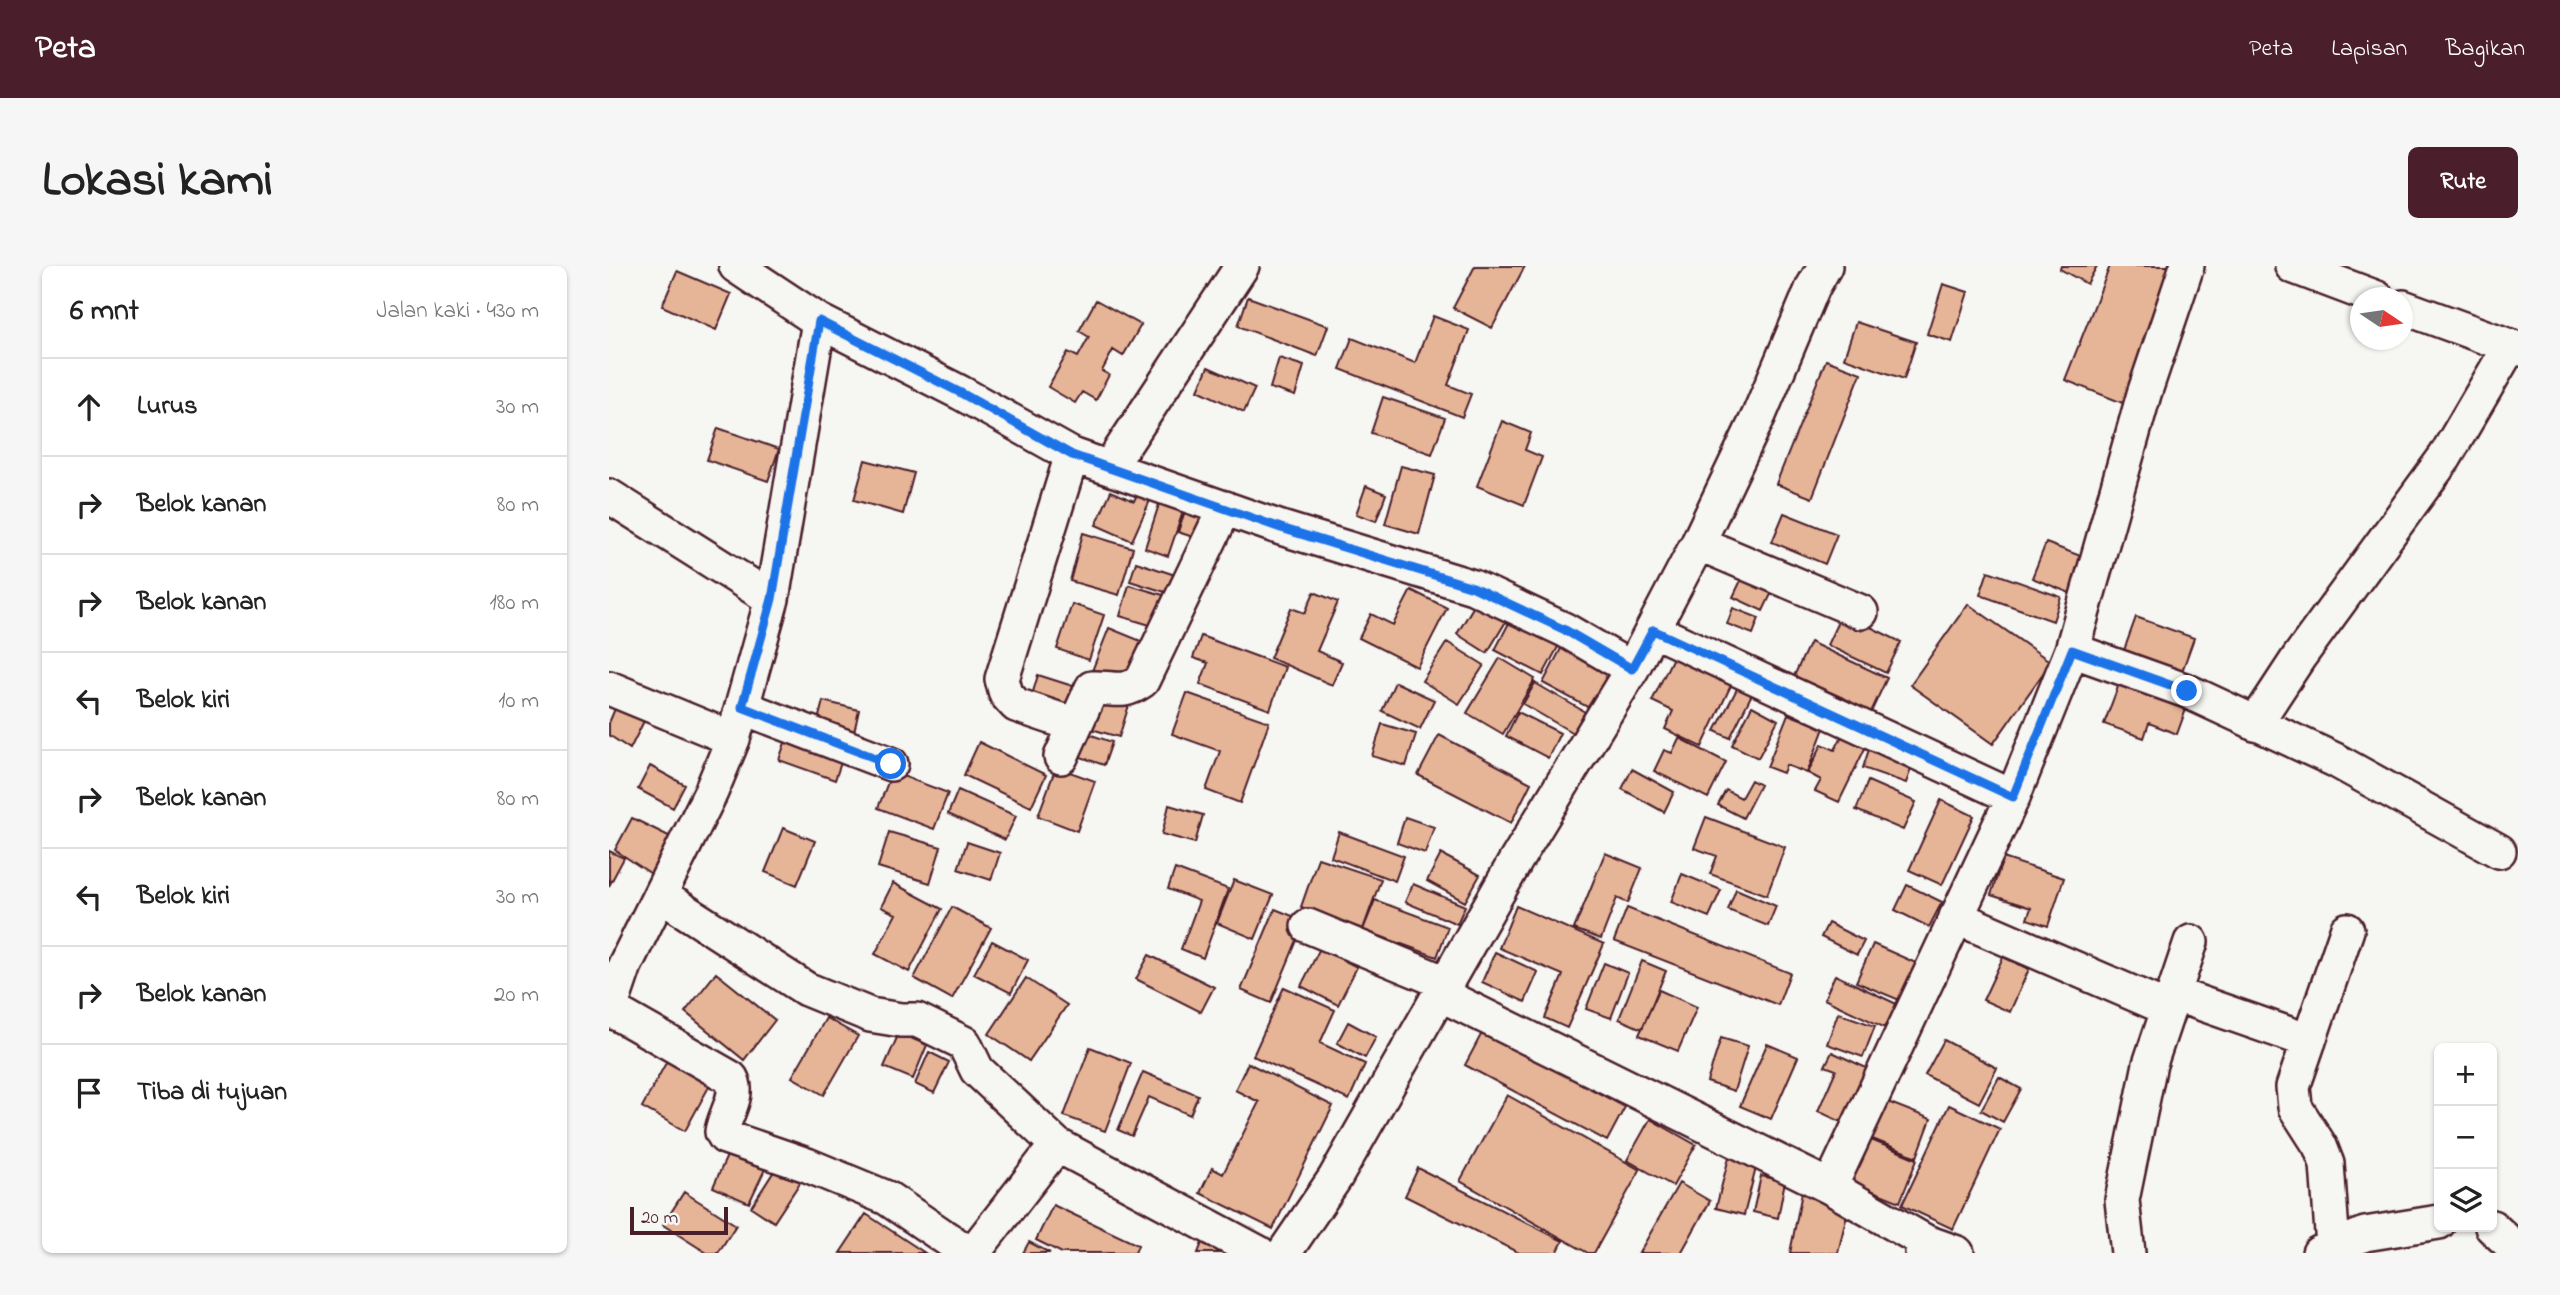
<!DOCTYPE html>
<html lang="id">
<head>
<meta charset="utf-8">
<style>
  :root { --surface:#fff; --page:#f6f6f6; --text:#222; --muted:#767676; --line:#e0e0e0; --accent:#4a1f2b }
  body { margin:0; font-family:"Indie Flower",sans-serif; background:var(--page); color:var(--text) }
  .controls { position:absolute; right:21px; bottom:21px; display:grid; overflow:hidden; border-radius:10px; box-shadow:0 2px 5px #0004 }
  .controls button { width:63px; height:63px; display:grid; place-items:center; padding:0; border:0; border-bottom:2px solid var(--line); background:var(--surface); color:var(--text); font:35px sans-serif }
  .compass { position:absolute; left:1741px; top:21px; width:63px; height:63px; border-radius:50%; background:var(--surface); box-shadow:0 2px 5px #0004; rotate:103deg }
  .scale { position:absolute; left:21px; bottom:18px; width:98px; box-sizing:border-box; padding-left:7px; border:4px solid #4a1f2b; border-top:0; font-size:19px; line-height:24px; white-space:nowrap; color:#4a1f2b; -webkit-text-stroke:5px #f6f6f2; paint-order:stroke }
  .stop { position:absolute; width:21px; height:21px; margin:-16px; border:5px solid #1a73e8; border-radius:50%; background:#fff }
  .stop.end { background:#1a73e8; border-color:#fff; box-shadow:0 2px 7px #0008 }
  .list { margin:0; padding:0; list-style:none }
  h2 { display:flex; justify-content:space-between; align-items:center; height:91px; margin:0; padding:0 28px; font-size:30px }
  h2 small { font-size:23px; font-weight:400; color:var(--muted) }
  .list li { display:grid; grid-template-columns:46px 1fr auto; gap:21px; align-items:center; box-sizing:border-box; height:98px; padding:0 28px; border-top:2px solid var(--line) }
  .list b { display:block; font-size:26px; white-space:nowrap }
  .list em { font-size:23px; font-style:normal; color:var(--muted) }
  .icon { flex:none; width:38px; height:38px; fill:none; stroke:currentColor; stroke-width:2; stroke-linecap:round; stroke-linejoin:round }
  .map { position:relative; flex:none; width:1909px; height:987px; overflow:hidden; border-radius:10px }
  header { display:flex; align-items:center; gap:42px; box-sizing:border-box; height:98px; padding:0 35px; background:var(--accent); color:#fff }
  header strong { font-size:33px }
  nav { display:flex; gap:38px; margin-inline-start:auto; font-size:24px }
  .intro { display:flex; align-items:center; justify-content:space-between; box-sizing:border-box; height:168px; padding:0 42px }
  h1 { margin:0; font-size:49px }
  .button { padding:18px 32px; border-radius:10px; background:var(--accent); color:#fff; font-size:24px; font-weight:700 }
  main { display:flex; gap:42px; padding:0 42px }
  aside { flex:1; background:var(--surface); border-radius:10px; box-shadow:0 2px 5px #0004 }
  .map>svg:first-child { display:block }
  .building { fill:#e6b597; stroke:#4a1f2b; stroke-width:2 }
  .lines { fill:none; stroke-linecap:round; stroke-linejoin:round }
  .minor-casing { stroke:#4a1f2b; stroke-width:38 }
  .minor { stroke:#f6f6f2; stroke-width:33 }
  .route { stroke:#1a73e8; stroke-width:9 }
</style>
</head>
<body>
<header>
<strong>Peta</strong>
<nav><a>Peta</a><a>Lapisan</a><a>Bagikan</a></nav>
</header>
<div class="intro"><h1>Lokasi kami</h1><a class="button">Rute</a></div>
<main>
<aside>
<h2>6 mnt<small>Jalan kaki · 430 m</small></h2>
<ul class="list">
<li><svg class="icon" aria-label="ahead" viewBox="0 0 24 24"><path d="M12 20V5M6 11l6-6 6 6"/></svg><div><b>Lurus</b></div><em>30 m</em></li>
<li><svg class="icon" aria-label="right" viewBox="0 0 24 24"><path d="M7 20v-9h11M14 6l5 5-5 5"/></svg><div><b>Belok kanan</b></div><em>80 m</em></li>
<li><svg class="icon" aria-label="right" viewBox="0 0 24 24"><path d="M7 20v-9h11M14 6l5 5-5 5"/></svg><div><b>Belok kanan</b></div><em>180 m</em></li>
<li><svg class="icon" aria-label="left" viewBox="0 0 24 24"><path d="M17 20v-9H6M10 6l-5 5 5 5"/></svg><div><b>Belok kiri</b></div><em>10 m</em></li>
<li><svg class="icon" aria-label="right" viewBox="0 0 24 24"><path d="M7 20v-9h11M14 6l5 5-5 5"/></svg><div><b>Belok kanan</b></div><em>80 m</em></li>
<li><svg class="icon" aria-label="left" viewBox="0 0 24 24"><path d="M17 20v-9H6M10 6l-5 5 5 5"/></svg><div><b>Belok kiri</b></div><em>30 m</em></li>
<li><svg class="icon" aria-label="right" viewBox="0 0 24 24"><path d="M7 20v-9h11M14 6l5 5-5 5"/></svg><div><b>Belok kanan</b></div><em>20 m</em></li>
<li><svg class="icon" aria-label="arrive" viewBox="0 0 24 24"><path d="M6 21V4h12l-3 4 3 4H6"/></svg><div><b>Tiba di tujuan</b></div></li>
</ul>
</aside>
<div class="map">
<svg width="1909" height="987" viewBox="0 0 1909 987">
  <rect width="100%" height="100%" fill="#f6f6f2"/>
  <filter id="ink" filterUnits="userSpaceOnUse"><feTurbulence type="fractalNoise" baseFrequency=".0143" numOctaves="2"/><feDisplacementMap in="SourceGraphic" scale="14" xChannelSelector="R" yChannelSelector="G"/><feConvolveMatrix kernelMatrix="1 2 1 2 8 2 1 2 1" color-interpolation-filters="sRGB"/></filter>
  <g filter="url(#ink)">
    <!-- building -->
    <path class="building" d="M 866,0 L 916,0 L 883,62 L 844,42 Z
      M 1452,0 L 1488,0 L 1478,18 L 1451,3 Z
      M 1501,0 L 1576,0 L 1521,140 L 1456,114 Z
      M 68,5 L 122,28 L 107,64 L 53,40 Z
      M 1334,18 L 1359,26 L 1343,76 L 1318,68 Z
      M 639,31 L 719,60 L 708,90 L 629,60 Z
      M 487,34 L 532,59 L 514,90 L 504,84 L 493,105 L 500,109 L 487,134 L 473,126 L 466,137 L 439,121 L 459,86 L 469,91 L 480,71 L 470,65 Z
      M 824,50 L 860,64 L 839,119 L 862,128 L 853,151 L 731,103 L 743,72 L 806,97 Z
      M 1247,56 L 1307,76 L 1295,113 L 1235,92 Z
      M 670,92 L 695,100 L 686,130 L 661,122 Z
      M 1217,94 L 1252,107 L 1203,232 L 1167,218 Z
      M 599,101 L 646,122 L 635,146 L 589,124 Z
      M 774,131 L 836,152 L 823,188 L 762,167 Z
      M 893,155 L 922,167 L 916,184 L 933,191 L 915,239 L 868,220 Z
      M 109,162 L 170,183 L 159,215 L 98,194 Z
      M 256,194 L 305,207 L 294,248 L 245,234 Z
      M 792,200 L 826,209 L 810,268 L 776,258 Z
      M 533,218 L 546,223 L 523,275 L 487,259 L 502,225 L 525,235 Z
      M 757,220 L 777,228 L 767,255 L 747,248 Z
      M 554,226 L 578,234 L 559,290 L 536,282 Z
      M 576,245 L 603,255 L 596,275 L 569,266 Z
      M 1175,247 L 1228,268 L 1216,298 L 1163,276 Z
      M 474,267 L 524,282 L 510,329 L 461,315 Z
      M 1437,277 L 1485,295 L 1471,331 L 1423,312 Z
      M 527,296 L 575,312 L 569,330 L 521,315 Z
      M 1379,305 L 1452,331 L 1444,355 L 1371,329 Z
      M 1134,310 L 1164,324 L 1154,345 L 1124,331 Z
      M 520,319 L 561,331 L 551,362 L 511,350 Z
      M 802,324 L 838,342 L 808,401 L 750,372 L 762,348 L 784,359 Z
      M 705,326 L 729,336 L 708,385 L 733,396 L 723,419 L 661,392 L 682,342 L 696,347 Z
      M 872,328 L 902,347 L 878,387 L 848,368 Z
      M 463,338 L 495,349 L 480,394 L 448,383 Z
      M 1359,338 L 1442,396 L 1384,478 L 1301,419 Z
      M 1124,342 L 1150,352 L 1144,368 L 1118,358 Z
      M 1233,347 L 1292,376 L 1277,407 L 1218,379 Z
      M 1527,351 L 1585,372 L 1571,411 L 1513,390 Z
      M 902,353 L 950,379 L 934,409 L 886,384 Z
      M 500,362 L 532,375 L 515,418 L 483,405 Z
      M 592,370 L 676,401 L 661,444 L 591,418 L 599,397 L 584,392 Z
      M 958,371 L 1006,397 L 982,443 L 934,417 Z
      M 838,376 L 875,399 L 850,438 L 813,415 Z
      M 1201,376 L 1278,412 L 1256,459 L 1234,450 L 1241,435 L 1185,410 Z
      M 1066,387 L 1124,415 L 1093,481 L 1056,463 L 1064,445 L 1043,435 Z
      M 891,392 L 926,413 L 894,468 L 858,447 Z
      M 429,409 L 473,423 L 464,451 L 421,436 Z
      M 1513,410 L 1580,435 L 1568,468 L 1540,457 L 1535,472 L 1495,458 Z
      M 786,416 L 825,434 L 811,463 L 773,445 Z
      M 926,417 L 976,446 L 964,467 L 914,438 Z
      M 1131,417 L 1145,424 L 1121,472 L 1106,465 Z
      M 578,427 L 660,456 L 631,537 L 597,524 L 611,485 L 563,468 Z
      M 488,429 L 520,439 L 510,471 L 479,462 Z
      M 10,433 L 40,445 L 21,483 L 0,469 L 0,457 Z
      M 214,435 L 250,444 L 243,475 L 206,466 Z
      M 1143,440 L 1169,454 L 1149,492 L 1123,479 Z
      M 909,446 L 951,467 L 939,492 L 897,470 Z
      M 1179,448 L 1215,462 L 1198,507 L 1177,499 L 1174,507 L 1158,501 Z
      M 773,458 L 807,468 L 797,500 L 763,490 Z
      M 1239,458 L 1262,470 L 1230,536 L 1206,525 L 1212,514 L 1199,507 L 1213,478 L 1226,484 Z
      M 468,464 L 503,476 L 495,499 L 460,487 Z
      M 830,469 L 922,517 L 902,557 L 809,509 Z
      M 1070,472 L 1117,496 L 1099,532 L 1045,505 L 1055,484 L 1063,487 Z
      M 177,474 L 236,485 L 226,514 L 170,494 Z
      M 1263,474 L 1307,489 L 1297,517 L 1254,502 Z
      M 370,476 L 437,509 L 422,541 L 355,509 Z
      M 41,500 L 76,519 L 64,542 L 29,523 Z
      M 447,501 L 486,515 L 468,565 L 429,550 Z
      M 1023,503 L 1065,526 L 1055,546 L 1013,523 Z
      M 283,506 L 339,527 L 325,563 L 269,542 Z
      M 1142,514 L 1151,519 L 1134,552 L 1109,539 L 1117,524 L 1132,532 Z
      M 1259,515 L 1307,536 L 1294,564 L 1247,544 Z
      M 349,524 L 407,550 L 396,574 L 339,548 Z
      M 1332,534 L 1365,550 L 1333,619 L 1300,604 Z
      M 560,539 L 594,549 L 586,577 L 553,568 Z
      M 796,551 L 825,561 L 816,587 L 788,577 Z
      M 1097,551 L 1176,581 L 1158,629 L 1101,608 L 1108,590 L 1085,582 Z
      M 23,552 L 72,576 L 53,615 L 6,584 Z
      M 174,562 L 206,575 L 188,619 L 156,606 Z
      M 280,566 L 332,581 L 321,617 L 269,601 Z
      M 730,566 L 795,590 L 786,615 L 722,591 Z
      M 358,576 L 391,587 L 382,614 L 349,603 Z
      M 0,585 L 15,592 L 0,620 Z
      M 996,587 L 1033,602 L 1019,637 L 1008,632 L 992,673 L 965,663 Z
      M 832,588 L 871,609 L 856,636 L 818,615 Z
      M 709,592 L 772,613 L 754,663 L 692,641 Z
      M 1394,592 L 1455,612 L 1439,660 L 1418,653 L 1422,642 L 1382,629 Z
      M 566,603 L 619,623 L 594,692 L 572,683 L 590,635 L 559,623 Z
      M 1073,608 L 1112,624 L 1100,651 L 1062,636 Z
      M 625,614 L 664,629 L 646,673 L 608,657 Z
      M 284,617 L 333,643 L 300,706 L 266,688 L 287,648 L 272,641 Z
      M 804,618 L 856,640 L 848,658 L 796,636 Z
      M 1298,619 L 1333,636 L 1320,661 L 1286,644 Z
      M 1127,623 L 1167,640 L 1159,660 L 1119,644 Z
      M 766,634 L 839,661 L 828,691 L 754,664 Z
      M 907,640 L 995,678 L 958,762 L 936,752 L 954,709 L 890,682 Z
      M 343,641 L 382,662 L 343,733 L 305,712 Z
      M 1018,642 L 1181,707 L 1169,739 L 1005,675 Z
      M 666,643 L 696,655 L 662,737 L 632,724 Z
      M 1219,657 L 1255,675 L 1248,689 L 1212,671 Z
      M 383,675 L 419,694 L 402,727 L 365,708 Z
      M 1264,678 L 1316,701 L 1300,738 L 1247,716 Z
      M 711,682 L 748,701 L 729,739 L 692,720 Z
      M 886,686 L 929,706 L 916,736 L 873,716 Z
      M 540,689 L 605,721 L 592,746 L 527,713 Z
      M 1394,691 L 1420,703 L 1401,746 L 1374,734 Z
      M 1033,695 L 1057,705 L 1033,763 L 1010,753 Z
      M 995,697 L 1019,707 L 1002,752 L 977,743 Z
      M 107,707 L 166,754 L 135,794 L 76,746 Z
      M 1226,709 L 1294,741 L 1283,765 L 1215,733 Z
      M 417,712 L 458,739 L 420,795 L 380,768 Z
      M 675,721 L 726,744 L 711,777 L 756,798 L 740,834 L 644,790 Z
      M 1050,724 L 1088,741 L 1069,785 L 1030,769 Z
      M 1229,747 L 1266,760 L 1254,791 L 1218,778 Z
      M 217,752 L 249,770 L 215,829 L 183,811 Z
      M 739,756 L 767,771 L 756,792 L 728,777 Z
      M 874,765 L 1016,841 L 998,875 L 856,799 Z
      M 290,767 L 318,779 L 304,813 L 275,801 Z
      M 1112,772 L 1139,780 L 1125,825 L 1098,816 Z
      M 1335,774 L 1388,802 L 1370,837 L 1316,809 Z
      M 1158,778 L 1189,791 L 1162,853 L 1131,840 Z
      M 481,781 L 522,797 L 496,865 L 455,850 Z
      M 320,786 L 340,796 L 325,827 L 306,818 Z
      M 1223,786 L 1266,806 L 1241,860 L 1209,845 L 1227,804 L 1216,800 Z
      M 59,793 L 102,817 L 76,865 L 33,841 Z
      M 639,797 L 724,840 L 664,963 L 591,927 L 603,902 L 614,908 L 650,836 L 626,824 Z
      M 534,806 L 589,829 L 581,849 L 540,831 L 523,870 L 509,864 Z
      M 1390,811 L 1412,823 L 1394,856 L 1372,844 Z
      M 898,829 L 1031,904 L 985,987 L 979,987 L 851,915 Z
      M 1266,831 L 1322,853 L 1308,891 L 1251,868 Z
      M 1340,839 L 1391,863 L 1344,963 L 1293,939 Z
      M 1041,853 L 1087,879 L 1064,920 L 1018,894 Z
      M 1250,869 L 1308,893 L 1291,936 L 1232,912 Z
      M 121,883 L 158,899 L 140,937 L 104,921 Z
      M 1120,891 L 1148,898 L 1135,949 L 1107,942 Z
      M 169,899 L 192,915 L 165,956 L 142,941 Z
      M 809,902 L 954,975 L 948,987 L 910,987 L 796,930 Z
      M 1152,910 L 1176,915 L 1169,952 L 1144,946 Z
      M 1196,911 L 1241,935 L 1229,987 L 1181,987 Z
      M 1070,917 L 1101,935 L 1072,987 L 1030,987 Z
      M 75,926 L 127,959 L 109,987 L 98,987 L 54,959 Z
      M 444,939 L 529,979 L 526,987 L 453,987 L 427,974 Z
      M 257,948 L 316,987 L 231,987 Z
      M 420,976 L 441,987 L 414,987 Z
      M 593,977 L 614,987 L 589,987 Z"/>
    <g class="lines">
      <!-- minor casing -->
      <g class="minor-casing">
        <path id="minor" d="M 127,0 L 210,55 L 352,127 L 463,189 L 672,262 L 864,321 L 956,364 L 1023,403
          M 1683,0 L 1768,32
          M 1794,41 L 1909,83
          M 463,189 L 393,413 L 397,428 L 407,439 L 466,459
          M 500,202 L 633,0
          M 0,230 L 163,333
          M 1089,277 L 1252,346
          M 1044,364 L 1404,531
          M 1463,384 L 1578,425 L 1726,494 L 1890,585
          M 0,422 L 124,473
          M 133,441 L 282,498
          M 1646,458 L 1690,391 L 1836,191 L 1901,80
          M 452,491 L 483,422 C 505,421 513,429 533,415 L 616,242
          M 51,629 L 197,723 L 261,749 L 292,754 L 308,754 L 355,777 L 368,804 L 448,879
          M 1347,651 L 1560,743
          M 699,660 L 837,717
          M 831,728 L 1221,921 L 1317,976 L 1313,987
          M 1565,728 L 1700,775
          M 1,743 L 122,812 C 132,829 115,849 113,866 L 116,871 L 198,899 L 278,932 L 359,987
          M 0,746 L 16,699 L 102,526 L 124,473 L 163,333 L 210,55
          M 1221,921 L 1404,531 L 1463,384 L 1535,128 L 1578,0
          M 1883,961 L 1909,985
          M 1317,976 L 1348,987
          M 1724,981 L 1718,898 L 1711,880 L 1686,841 L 1684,821 L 1738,664
          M 364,987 L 448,879 L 650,987
          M 675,987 L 726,912 L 906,596 L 1023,403 L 1089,277 L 1150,149 L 1204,21 L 1216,0
          M 1519,987 L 1513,934 L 1541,798 L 1582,676
          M 1710,987 L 1756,968 L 1830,956"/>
      </g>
      <!-- minor -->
      <use href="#minor" class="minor"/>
    </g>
  </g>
  <g class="lines" filter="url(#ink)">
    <!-- route -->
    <path class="route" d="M 282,498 L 133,441 L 163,333 L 210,55 L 352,127 L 463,189 L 672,262 L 864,321 L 956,364 L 1023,403 L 1044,364 L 1404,531 L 1463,384 L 1578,425"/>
  </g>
</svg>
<div class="controls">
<button>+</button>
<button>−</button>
<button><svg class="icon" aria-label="layers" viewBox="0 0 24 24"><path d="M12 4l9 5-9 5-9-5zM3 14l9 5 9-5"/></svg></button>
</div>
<svg class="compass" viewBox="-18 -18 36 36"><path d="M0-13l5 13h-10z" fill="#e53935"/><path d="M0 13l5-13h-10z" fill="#767676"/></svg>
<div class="scale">20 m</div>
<div class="stop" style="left:282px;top:498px"></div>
<div class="stop end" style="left:1578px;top:425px"></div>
</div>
</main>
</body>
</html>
